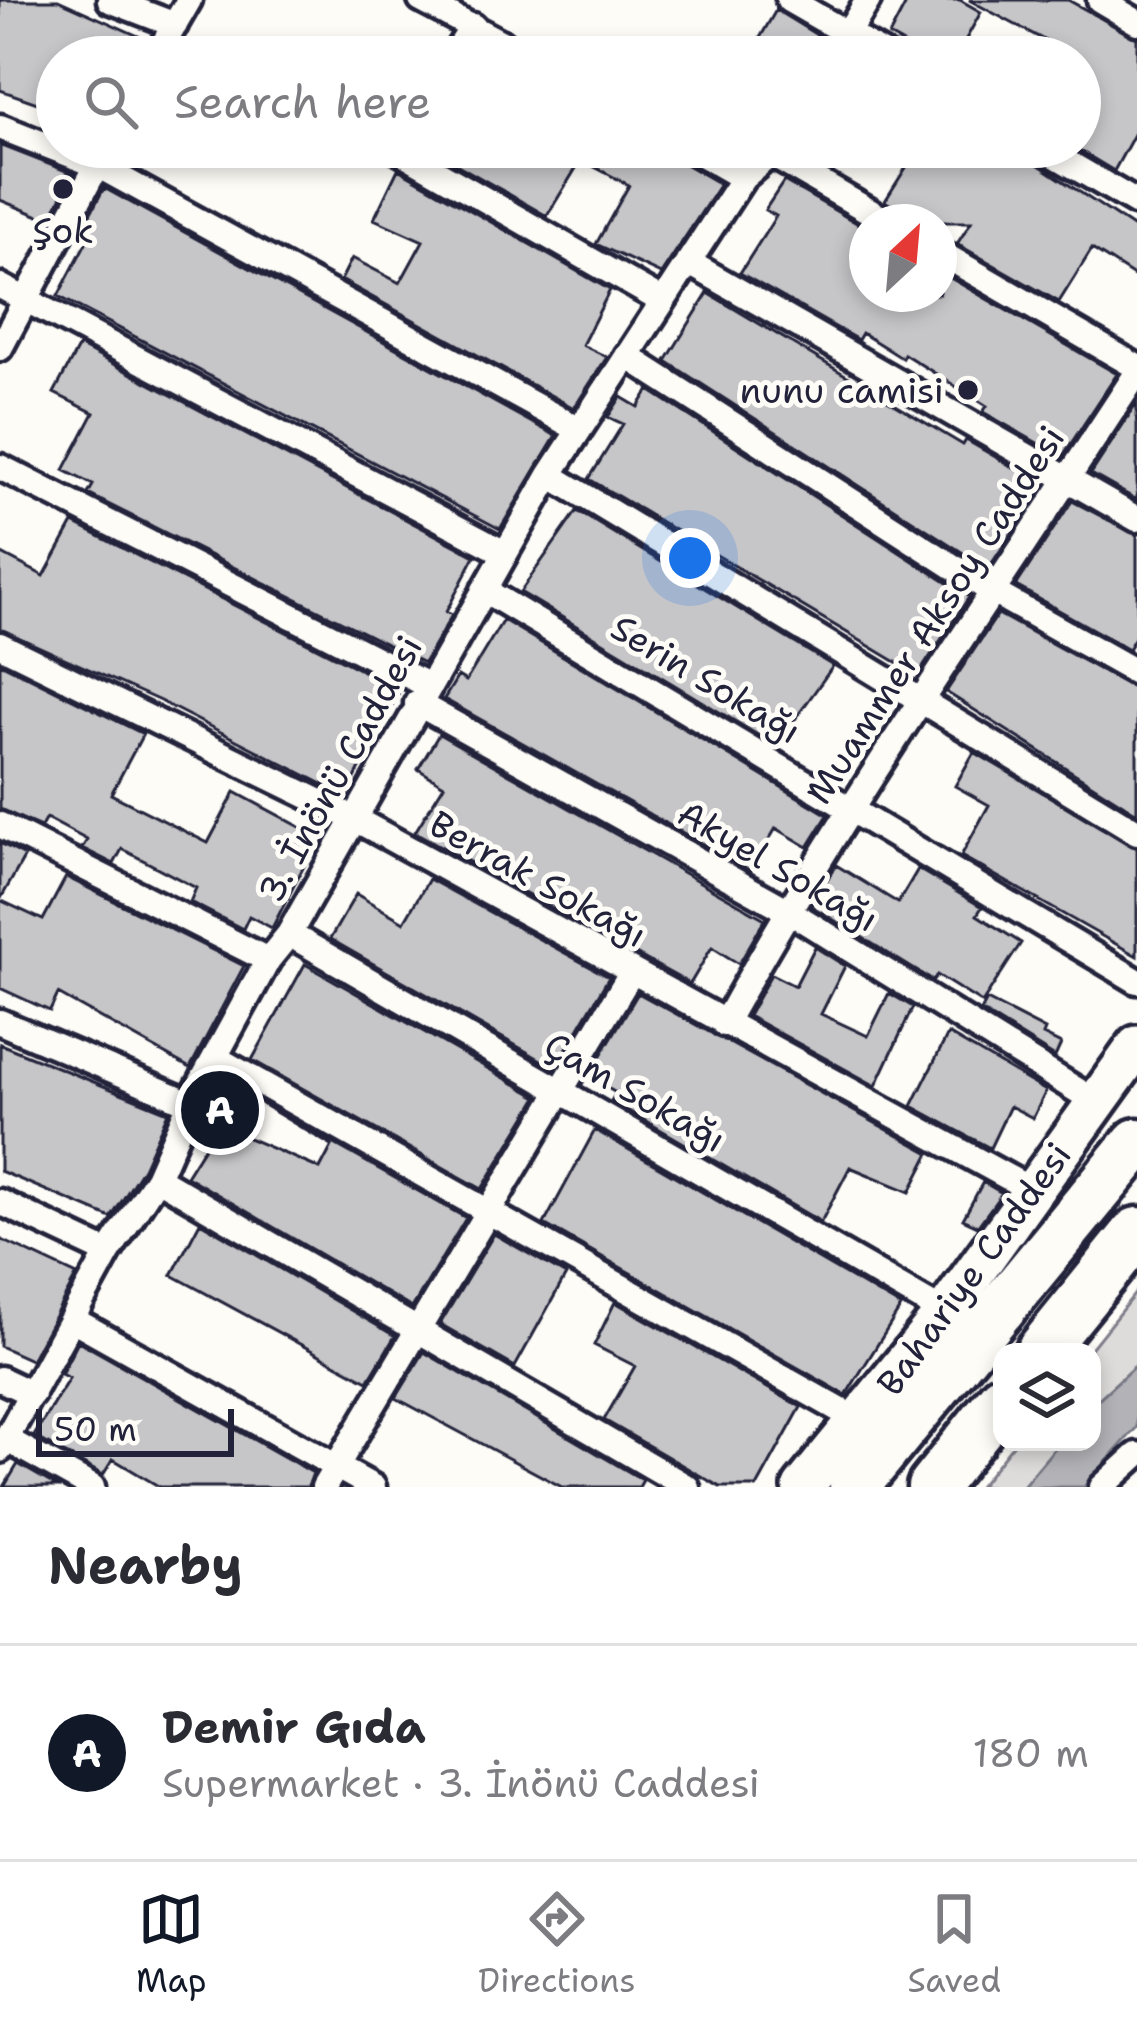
<!DOCTYPE html>
<html lang="en">
<head>
<meta charset="utf-8">
<style>
  :root { --surface:#fff; --page:#f2f2f3; --text:#2b2b33; --muted:#7c7c81; --line:#e1e1e2; --accent:#111827 }
  body { margin:0; font-family:"Shantell Sans",sans-serif; background:var(--page); color:var(--text) }
  .controls { position:absolute; right:36px; bottom:36px; display:grid; overflow:hidden; border-radius:24px; box-shadow:0 6px 18px #0003 }
  .controls button { width:108px; height:108px; display:grid; place-items:center; padding:0; border:0; border-bottom:3px solid var(--line); background:var(--surface); color:var(--text); font:60px sans-serif }
  .compass { position:absolute; left:849px; top:204px; width:108px; height:108px; border-radius:50%; background:var(--surface); box-shadow:0 6px 18px #0003; rotate:26deg }
  .scale { position:absolute; left:36px; bottom:30px; width:198px; box-sizing:border-box; padding-left:12px; border:6px solid #22223b; border-top:0; font-size:33px; line-height:42px; white-space:nowrap; color:#22223b; -webkit-text-stroke:9px #fdfcf7; paint-order:stroke }
  .you { position:absolute; left:690px; top:558px; width:42px; height:42px; margin:-30px; border:9px solid #fff; border-radius:50%; background:#1a73e8; box-shadow:0 0 0 18px #1a73e833 }
  .badge { display:grid; place-items:center; width:78px; height:78px; border-radius:50%; background:var(--accent); color:#fff; font-size:39px; font-weight:700 }
  .pin { position:absolute; translate:-50% -50%; border:6px solid #fff; box-shadow:0 3px 12px #0006 }
  .list { margin:0; padding:0; list-style:none }
  h2 { display:flex; justify-content:space-between; align-items:center; height:156px; margin:0; padding:0 48px; font-size:51px }
  h2 small { font-size:39px; font-weight:400; color:var(--muted) }
  .list li { display:grid; grid-template-columns:78px 1fr auto; gap:36px; align-items:center; box-sizing:border-box; height:216px; padding:0 48px; border-top:3px solid var(--line) }
  .list b { display:block; font-size:45px; white-space:nowrap }
  .list p { margin:0; font-size:39px; white-space:nowrap; color:var(--muted) }
  .list em { font-size:39px; font-style:normal; color:var(--muted) }
  .icon { flex:none; width:66px; height:66px; fill:none; stroke:currentColor; stroke-width:2; stroke-linecap:round; stroke-linejoin:round }
  .map { position:relative; flex:none; width:1137px; height:1487px; overflow:hidden }
  .search { position:absolute; background:var(--surface); box-shadow:0 6px 18px #0003; left:36px; right:36px; top:36px; height:132px; display:flex; align-items:center; gap:30px; box-sizing:border-box; padding:0 42px; border-radius:66px; color:var(--muted); font-size:45px }
  .sheet { height:372px; background:var(--surface) }
  nav { display:flex; justify-content:space-around; align-items:center; box-sizing:border-box; height:168px; border-top:3px solid var(--line); background:var(--surface); font-size:33px; color:var(--muted) }
  nav a { display:grid; justify-items:center; gap:6px }
  nav .on { color:var(--accent) }
  .map>svg:first-child { display:block }
  .green { fill:#dddcdb; stroke:#807f8b; stroke-width:3 }
  .water { fill:#b2b2b7; stroke:#787885; stroke-width:3 }
  .building { fill:#c6c6c8; stroke:#22223b; stroke-width:3 }
  .lines { fill:none; stroke-linecap:round; stroke-linejoin:round }
  .street-casing { stroke:#22223b; stroke-width:33 }
  .primary-casing { stroke:#22223b; stroke-width:48 }
  .highway-casing { stroke:#22223b; stroke-width:57 }
  .street { stroke:#fdfcf7; stroke-width:24 }
  .primary { stroke:#fdfcf7; stroke-width:39 }
  .highway { stroke:#fdfcf7; stroke-width:48 }
  .poi-dot { fill:#22223b; stroke:#fdfcf7; stroke-width:4.5 }
  .labels { text-anchor:middle; dominant-baseline:central; stroke-width:10; stroke-linejoin:round; paint-order:stroke }
  .poi-label { font-size:36px; fill:#22223b; stroke:#fdfcf7 }
  .street-label { font-size:36px; fill:#22223b; stroke:#fdfcf7 }
</style>
</head>
<body>
<div class="map">
<svg width="1137" height="1487" viewBox="0 0 1137 1487">
  <rect width="100%" height="100%" fill="#fdfcf7"/>
  <filter id="ink" filterUnits="userSpaceOnUse"><feTurbulence type="fractalNoise" baseFrequency=".00833" numOctaves="2"/><feDisplacementMap in="SourceGraphic" scale="24" xChannelSelector="R" yChannelSelector="G"/><feConvolveMatrix kernelMatrix="1 2 1 2 8 2 1 2 1" color-interpolation-filters="sRGB"/></filter>
  <g filter="url(#ink)">
    <!-- green -->
    <path class="green" d="M 1137,1291 L 1137,1364 L 1092,1405 L 1092,1352 L 1088,1352 Z
      M 1015,1442 L 1061,1442 L 1024,1487 L 979,1487 Z"/>
    <!-- water -->
    <path class="water" d="M 1137,1364 L 1137,1427 L 1084,1487 L 1022,1487 L 1060,1442 L 1092,1442 L 1092,1405 Z"/>
    <!-- building -->
    <path class="building" d="M 0,0 L 58,0 L 147,40 L 140,57 L 57,57 L 57,110 L 0,90 Z
      M 908,0 L 960,0 L 981,12 L 956,57 L 927,57 L 889,36 Z
      M 969,0 L 1068,0 L 1137,38 L 1137,129 L 1114,171 L 1074,147 L 1080,147 L 1080,57 L 1052,57 L 1057,47 Z
      M 776,10 L 825,40 L 818,57 L 749,57 Z
      M 0,145 L 74,174 L 49,220 L 0,200 Z
      M 426,147 L 673,147 L 680,161 L 720,184 L 661,274 L 596,244 L 629,185 L 581,160 L 547,216 Z
      M 919,147 L 1025,147 L 1033,161 L 1137,230 L 1137,278 L 1092,249 L 1059,302 L 957,244 L 971,222 L 904,222 L 902,213 L 885,201 Z
      M 398,169 L 610,290 L 582,345 L 607,357 L 574,408 L 341,280 L 352,258 L 400,283 L 423,241 L 374,219 Z
      M 784,181 L 867,229 L 867,294 L 939,294 L 940,272 L 1117,374 L 1062,457 L 983,412 L 987,406 L 904,354 L 902,358 L 862,333 L 858,340 L 740,273 L 776,216 L 765,210 Z
      M 104,188 L 556,436 L 500,529 L 58,296 L 89,237 L 80,233 Z
      M 708,293 L 963,445 L 966,440 L 1044,485 L 988,569 L 666,361 Z
      M 79,346 L 475,556 L 446,612 L 452,615 L 424,663 L 88,494 L 93,485 L 64,470 L 94,413 L 54,393 Z
      M 649,390 L 969,597 L 918,675 L 589,479 L 623,424 L 608,417 L 621,397 L 638,407 Z
      M 1137,403 L 1137,500 L 1091,474 Z
      M 1072,501 L 1137,535 L 1137,634 L 1128,649 L 1016,586 Z
      M 577,511 L 833,666 L 776,746 L 520,592 Z
      M 73,523 L 400,690 L 346,796 L 160,701 L 0,629 L 0,553 L 44,576 Z
      M 998,614 L 1137,690 L 1137,813 L 946,692 Z
      M 503,620 L 828,815 L 808,847 L 776,828 L 751,871 L 444,699 L 458,676 L 466,681 Z
      M 0,663 L 143,734 L 111,794 L 208,843 L 235,792 L 319,837 L 272,928 L 249,916 L 243,929 L 190,902 L 196,888 L 122,849 L 114,864 L 82,848 L 87,840 L 46,818 L 41,827 L 0,809 Z
      M 439,734 L 765,919 L 739,964 L 712,947 L 690,984 L 415,832 L 444,785 L 418,769 Z
      M 974,752 L 1137,848 L 1137,956 L 961,856 L 989,805 L 955,786 Z
      M 0,843 L 25,856 L 0,900 L 43,920 L 66,877 L 244,966 L 190,1068 L 58,994 L 50,1011 L 0,988 Z
      M 836,865 L 898,903 L 918,869 L 982,907 L 977,915 L 1021,943 L 982,1003 L 937,975 L 933,981 L 811,906 Z
      M 429,879 L 609,977 L 555,1068 L 330,939 L 356,894 L 404,922 Z
      M 815,947 L 845,966 L 821,1014 L 868,1036 L 889,993 L 913,1007 L 876,1086 L 748,1016 L 771,974 L 795,986 Z
      M 305,964 L 538,1097 L 482,1189 L 252,1060 Z
      M 638,993 L 930,1153 L 910,1192 L 850,1167 L 821,1222 L 611,1101 L 616,1093 L 588,1077 Z
      M 987,1000 L 1045,1030 L 1043,1035 L 1061,1044 L 1055,1057 L 981,1011 Z
      M 948,1034 L 1046,1091 L 1033,1118 L 1010,1106 L 990,1148 L 912,1106 Z
      M 0,1044 L 168,1112 L 143,1168 L 111,1218 L 0,1171 Z
      M 237,1089 L 466,1218 L 412,1308 L 186,1176 L 218,1125 L 320,1169 L 332,1146 Z
      M 595,1130 L 901,1307 L 846,1395 L 544,1224 Z
      M 983,1182 L 1002,1193 L 978,1226 L 963,1219 Z
      M 200,1222 L 395,1336 L 368,1381 L 172,1275 Z
      M 494,1234 L 566,1275 L 515,1367 L 440,1324 Z
      M 0,1239 L 77,1275 L 31,1360 L 0,1346 Z
      M 615,1302 L 801,1407 L 757,1487 L 720,1487 L 604,1420 L 635,1366 L 594,1345 Z
      M 78,1341 L 313,1473 L 308,1487 L 160,1487 L 113,1459 L 103,1475 L 34,1436 L 69,1378 L 61,1374 Z
      M 424,1352 L 643,1480 L 639,1487 L 562,1487 L 396,1398 Z
      M 18,1464 L 58,1487 L 4,1487 Z"/>
    <g class="lines">
      <!-- street casing -->
      <g class="street-casing">
        <path id="street" d="M 110,0 L 175,25
          M 421,0 L 528,57
          M 789,0 L 888,57
          M 1100,0 L 1137,22
          M 156,57 L 189,0
          M 453,57 L 473,26
          M 834,57 L 868,0
          M 0,127 L 97,165 L 578,429
          M 393,147 L 662,301
          M 689,147 L 743,178
          M 1041,147 L 1137,203
          M 774,156 L 888,222
          M 939,252 L 1137,367
          M 688,262 L 1137,519
          M 0,286 L 505,553
          M 0,348 L 107,147
          M 627,356 L 991,591 L 1137,673
          M 0,467 L 427,685
          M 550,475 L 1137,832
          M 484,590 L 1137,981
          M 0,645 L 353,818 L 1033,1191
          M 417,703 L 787,910 L 1096,1102
          M 0,825 L 268,960
          M 289,934 L 945,1313
          M 0,1022 L 190,1103
          M 724,1024 C 848,798 997,589 1137,373
          M 216,1058 L 861,1422
          M 157,1178 L 687,1487
          M 0,1202 L 108,1253
          M 72,1319 L 373,1487
          M 0,1379 L 32,1394
          M 6,1439 L 92,1487
          M 0,1450 L 108,1253 L 157,1178 L 190,1103 L 268,960 L 289,934 L 550,475 L 743,178 L 779,147
          M 324,1487 L 631,973
          M 1102,1487 L 1137,1455"/>
      </g>
      <!-- primary casing -->
      <g class="primary-casing">
        <path id="primary" d="M 803,1487 L 945,1313 L 1137,1046"/>
      </g>
      <!-- highway casing -->
      <g class="highway-casing">
        <path id="highway" d="M 1040,1352 L 1137,1232
          M 854,1487 L 1137,1143
          M 932,1487 L 1002,1399"/>
      </g>
      <!-- street -->
      <use href="#street" class="street"/>
      <!-- primary -->
      <use href="#primary" class="primary"/>
      <!-- highway -->
      <use href="#highway" class="highway"/>
    </g>
  </g>
  <!-- markers -->
  <g class="poi-dot">
    <circle cx="63" cy="189" r="12"/>
    <circle cx="968" cy="390" r="12"/>
  </g>
  <g class="labels">
    <!-- poi labels -->
    <g class="poi-label">
      <text x="63" y="230">Şok</text>
      <text x="944" y="390" text-anchor="end">nunu camisi</text>
    </g>
    <!-- street labels -->
    <g class="street-label">
      <text transform="translate(935 615) rotate(-57)">Muammer Aksoy Caddesi</text>
      <text transform="translate(706 679) rotate(31)">Serin Sokağı</text>
      <text transform="translate(340 769) rotate(-61)">3. İnönü Caddesi</text>
      <text transform="translate(778 866) rotate(30)">Akyel Sokağı</text>
      <text transform="translate(538 879) rotate(29)">Berrak Sokağı</text>
      <text transform="translate(635 1092) rotate(30)">Çam Sokağı</text>
      <text transform="translate(974 1269) rotate(-54)">Bahariye Caddesi</text>
    </g>
  </g>
</svg>
<div class="controls">
<button><svg class="icon" aria-label="layers" viewBox="0 0 24 24"><path d="M12 4l9 5-9 5-9-5zM3 14l9 5 9-5"/></svg></button>
</div>
<svg class="compass" viewBox="-18 -18 36 36"><path d="M0-13l5 13h-10z" fill="#e53935"/><path d="M0 13l5-13h-10z" fill="#7c7c81"/></svg>
<div class="scale">50 m</div>
<div class="you"></div>
<div class="pin badge" style="left:220px;top:1110px">A</div>
<div class="search"><svg class="icon" aria-label="search" viewBox="0 0 24 24"><circle cx="10" cy="10" r="6"/><path d="M15 15l6 6"/></svg>Search here</div>
</div>
<section class="sheet">
<h2>Nearby<small></small></h2>
<ul class="list">
<li><span class="badge">A</span><div><b>Demir Gıda</b><p>Supermarket · 3. İnönü Caddesi</p></div><em>180 m</em></li>
</ul>
</section>
<nav>
<a class="on"><svg class="icon" aria-label="map" viewBox="0 0 24 24"><path d="M3 6l6-2 6 2 6-2v14l-6 2-6-2-6 2zM9 4v14M15 6v14"/></svg>Map</a>
<a><svg class="icon" aria-label="directions" viewBox="0 0 24 24"><path d="M12 3l9 9-9 9-9-9zM9 14v-3h6M13 9l2 2-2 2"/></svg>Directions</a>
<a><svg class="icon" aria-label="saved" viewBox="0 0 24 24"><path d="M7 4h10v16l-5-4-5 4z"/></svg>Saved</a>
</nav>
</body>
</html>
